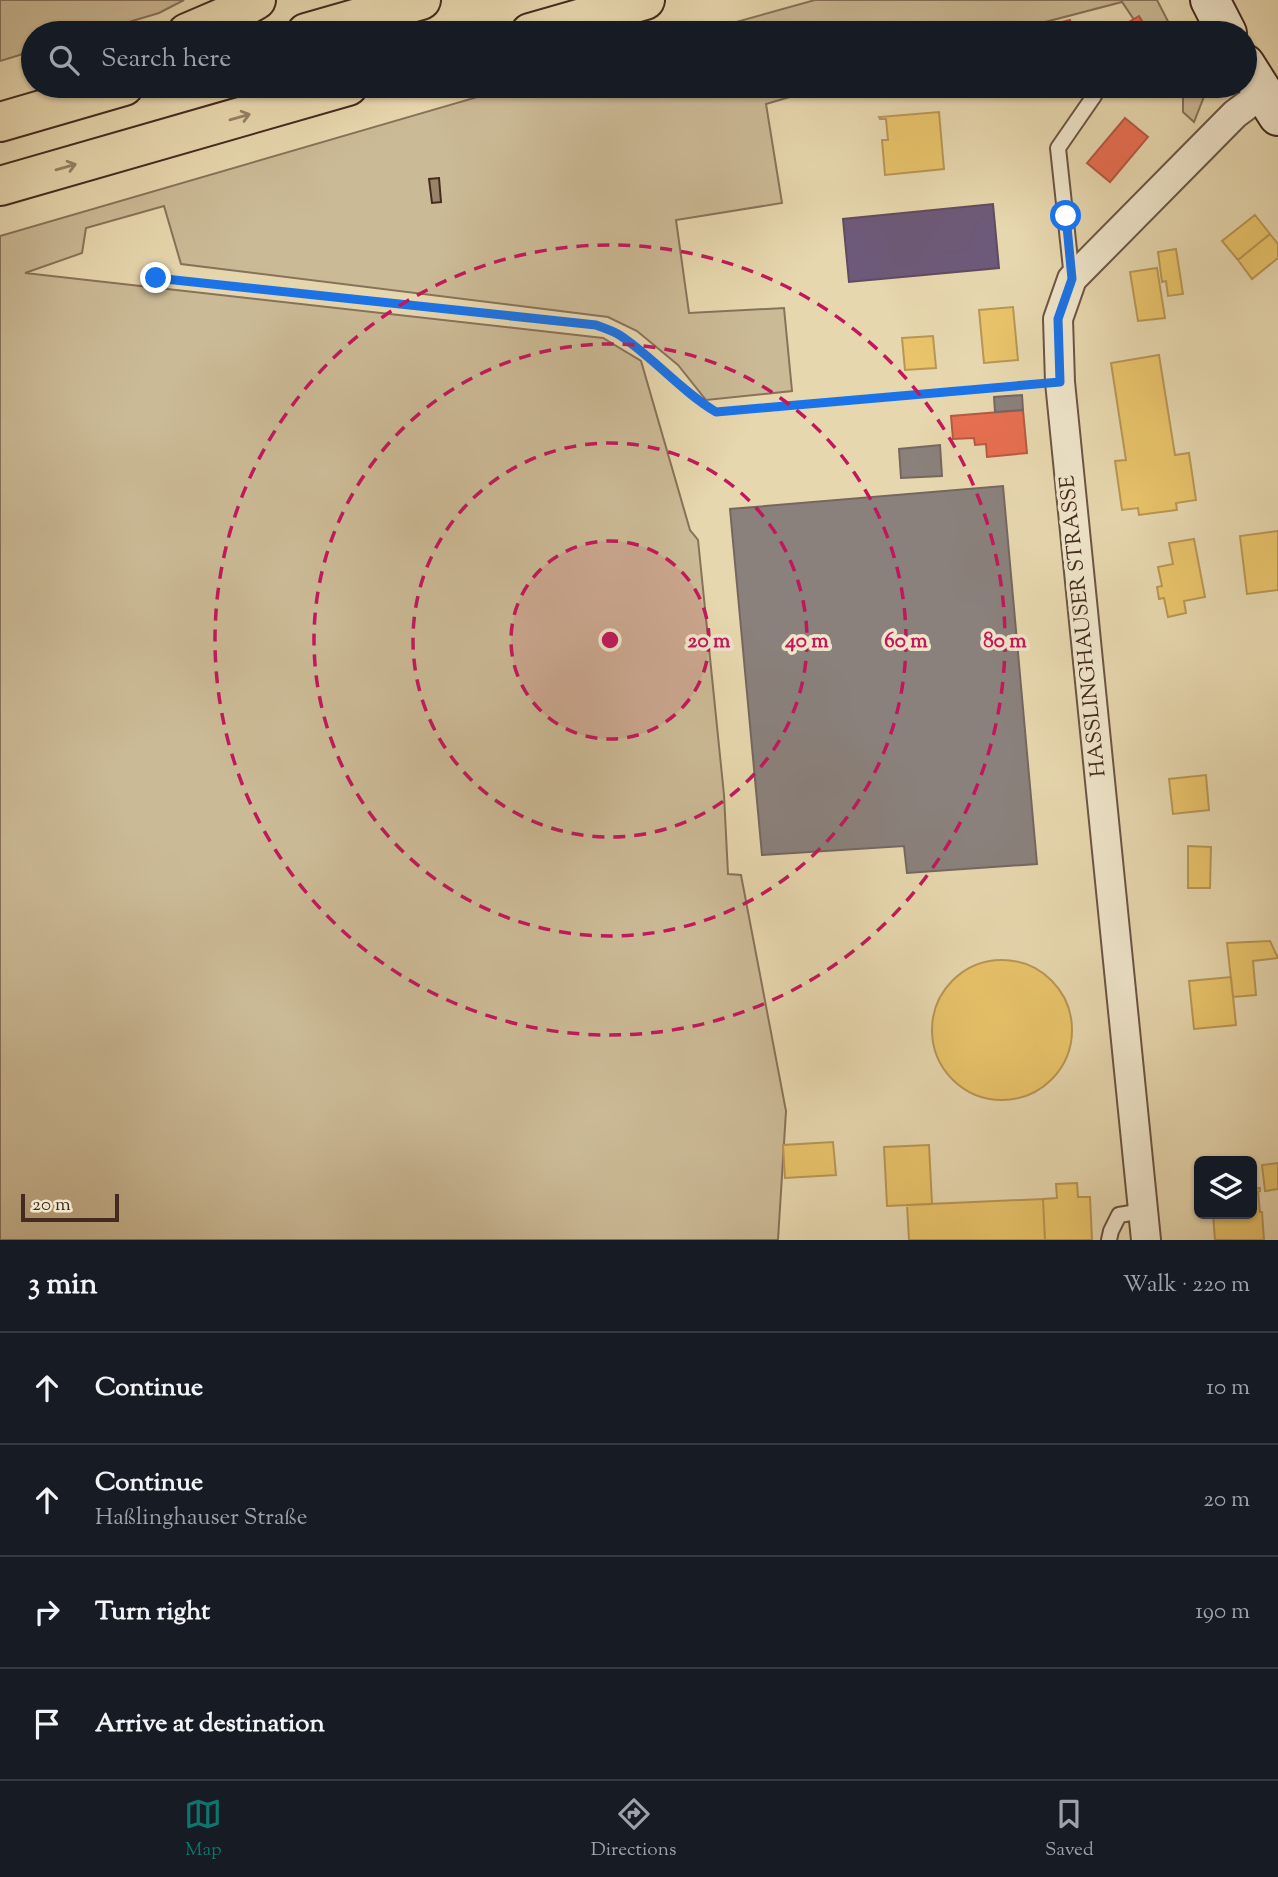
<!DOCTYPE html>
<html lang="en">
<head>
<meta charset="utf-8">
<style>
  :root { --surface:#171b24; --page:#242831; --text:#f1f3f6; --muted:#9ea1a6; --line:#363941; --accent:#0f766e }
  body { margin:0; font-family:"Sorts Mill Goudy",serif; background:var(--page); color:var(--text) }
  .controls { position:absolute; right:21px; bottom:21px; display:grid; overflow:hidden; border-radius:10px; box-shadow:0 2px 5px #0004 }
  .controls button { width:63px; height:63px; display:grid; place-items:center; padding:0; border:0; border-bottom:2px solid var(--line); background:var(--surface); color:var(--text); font:35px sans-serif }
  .scale { position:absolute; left:21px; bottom:18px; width:98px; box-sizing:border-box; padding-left:7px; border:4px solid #442a1f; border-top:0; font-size:19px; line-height:24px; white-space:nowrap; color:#442a1f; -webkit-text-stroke:5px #efe5ca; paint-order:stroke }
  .stop { position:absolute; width:21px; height:21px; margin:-16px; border:5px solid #1a73e8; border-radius:50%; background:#fff }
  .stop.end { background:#1a73e8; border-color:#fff; box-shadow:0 2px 7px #0008 }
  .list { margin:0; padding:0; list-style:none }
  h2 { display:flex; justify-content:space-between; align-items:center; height:91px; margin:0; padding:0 28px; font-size:30px }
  h2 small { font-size:23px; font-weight:400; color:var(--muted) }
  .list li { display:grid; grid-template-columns:46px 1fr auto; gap:21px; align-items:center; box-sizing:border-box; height:112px; padding:0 28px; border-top:2px solid var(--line) }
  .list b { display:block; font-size:26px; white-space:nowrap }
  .list p { margin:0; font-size:23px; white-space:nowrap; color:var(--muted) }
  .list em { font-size:23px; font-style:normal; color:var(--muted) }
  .icon { flex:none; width:38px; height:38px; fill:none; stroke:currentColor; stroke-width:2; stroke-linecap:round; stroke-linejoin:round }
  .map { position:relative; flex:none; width:1278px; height:1240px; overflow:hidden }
  .search { position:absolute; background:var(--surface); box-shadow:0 2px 5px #0004; left:21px; right:21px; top:21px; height:77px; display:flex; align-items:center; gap:18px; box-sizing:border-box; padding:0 24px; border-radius:38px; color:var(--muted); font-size:26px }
  .sheet { height:539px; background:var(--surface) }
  nav { display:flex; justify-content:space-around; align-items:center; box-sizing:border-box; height:98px; border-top:2px solid var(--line); background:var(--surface); font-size:19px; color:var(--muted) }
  nav a { display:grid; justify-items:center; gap:4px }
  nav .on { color:var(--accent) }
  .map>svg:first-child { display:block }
  .green { fill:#cbba96; stroke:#88725a; stroke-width:2 }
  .homes { fill:#e9c46a; stroke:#b89654; stroke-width:2 }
  .shops { fill:#e76f51; stroke:#b65a42; stroke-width:2 }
  .offices { fill:#6d597a; stroke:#614b5f; stroke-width:2 }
  .industry { fill:#8a817c; stroke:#756760; stroke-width:2 }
  .building { fill:#998469; stroke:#442a1f; stroke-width:2 }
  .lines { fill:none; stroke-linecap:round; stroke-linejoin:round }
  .service-casing { stroke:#6d5543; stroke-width:18 }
  .minor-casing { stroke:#6d5543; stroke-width:32 }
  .secondary-casing { stroke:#442a1f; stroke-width:42 }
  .motorway-casing { stroke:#442a1f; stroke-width:42 }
  .path { stroke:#442a1f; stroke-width:4.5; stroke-dasharray:2 3.5; stroke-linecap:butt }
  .service { stroke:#efe5ca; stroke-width:14 }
  .minor { stroke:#efe5ca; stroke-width:28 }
  .secondary { stroke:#efe5ca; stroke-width:38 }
  .motorway { stroke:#e7d7ae; stroke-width:38 }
  .oneway { stroke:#968066 }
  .route { stroke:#1a73e8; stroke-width:9 }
  .ring { fill:none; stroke:#c2185b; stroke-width:3.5; stroke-dasharray:12 9 }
  .labels { text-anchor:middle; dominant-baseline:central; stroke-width:7; stroke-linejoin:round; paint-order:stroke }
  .street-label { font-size:21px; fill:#442a1f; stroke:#efe5ca }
  .centre { fill:#c2185b; stroke:#efe5ca; stroke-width:3.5 }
  .ring-label { font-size:21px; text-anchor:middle; font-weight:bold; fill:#c2185b; stroke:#efe5ca; stroke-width:7; stroke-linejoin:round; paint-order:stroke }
</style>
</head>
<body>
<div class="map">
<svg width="1278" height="1240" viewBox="0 0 1278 1240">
  <rect width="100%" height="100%" fill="#e7d7ae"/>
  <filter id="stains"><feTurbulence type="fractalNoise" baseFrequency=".00286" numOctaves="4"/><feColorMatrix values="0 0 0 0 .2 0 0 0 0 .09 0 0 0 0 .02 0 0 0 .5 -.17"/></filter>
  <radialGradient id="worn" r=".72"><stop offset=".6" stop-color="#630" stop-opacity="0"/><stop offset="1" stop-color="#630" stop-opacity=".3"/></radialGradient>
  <!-- green -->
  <path class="green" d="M 0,0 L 184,0 L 159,13 L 92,33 L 33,33 L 33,51 L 0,61 Z
    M 815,0 L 1157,0 L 1174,33 L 1143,33 L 1122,2 L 1003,33 L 697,33 Z
    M 515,86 L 827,86 L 766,104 L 782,203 L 676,220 L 689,313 L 784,308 L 792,391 L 706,400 L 678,365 L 637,331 L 608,317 L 181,264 L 164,206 L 86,228 L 82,253 L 25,273 L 603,338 L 641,361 L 690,530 L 698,540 L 724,795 L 728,874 L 741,875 L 786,1111 L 778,1240 L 0,1240 L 0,236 Z
    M 1177,86 L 1201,86 L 1205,94 L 1194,122 L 1183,112 L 1183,95 Z"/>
  <!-- homes -->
  <path class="homes" d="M 939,112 L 944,169 L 885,175 L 882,140 L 888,140 L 886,119 L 880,119 L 879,117 Z
    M 1255,215 L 1270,234 L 1238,260 L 1222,241 Z
    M 1270,234 L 1278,244 L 1278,258 L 1252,279 L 1238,260 Z
    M 1176,249 L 1183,294 L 1168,296 L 1166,281 L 1162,282 L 1158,252 Z
    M 1157,268 L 1165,318 L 1138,321 L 1130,272 Z
    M 1013,307 L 1018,360 L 984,363 L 979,310 Z
    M 933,336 L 936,368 L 905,370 L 902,338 Z
    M 1159,355 L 1175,455 L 1189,453 L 1196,500 L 1176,503 L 1177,510 L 1139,515 L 1138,508 L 1122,510 L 1115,461 L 1126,460 L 1111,363 Z
    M 1278,531 L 1278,590 L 1247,594 L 1240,536 Z
    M 1194,539 L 1205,597 L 1184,601 L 1186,613 L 1168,617 L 1164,598 L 1159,599 L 1157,587 L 1162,586 L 1158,567 L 1173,564 L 1169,543 Z
    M 1206,775 L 1209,810 L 1173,814 L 1169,779 Z
    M 1188,846 L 1211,847 L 1210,888 L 1188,888 Z
    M 1270,941 L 1278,958 L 1253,961 L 1256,995 L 1233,997 L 1227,943 Z
    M932 1030a70 70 0 1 1 140 0a70 70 0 1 1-140 0Z
    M 1231,977 L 1236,1025 L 1194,1029 L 1189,981 Z
    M 833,1142 L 836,1175 L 785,1178 L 783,1145 Z
    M 929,1145 L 932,1204 L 887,1206 L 884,1147 Z
    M 1278,1163 L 1278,1189 L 1265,1191 L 1262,1165 Z
    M 1077,1183 L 1078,1197 L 1090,1197 L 1092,1240 L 1045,1240 L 1043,1199 L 1057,1198 L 1056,1184 Z
    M 1260,1188 L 1260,1191 L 1258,1192 L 1260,1212 L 1262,1212 L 1264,1240 L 1215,1240 L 1213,1214 L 1252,1214 L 1252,1189 Z
    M 1043,1199 L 1045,1240 L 909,1240 L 907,1205 Z"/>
  <!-- shops -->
  <path class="shops" d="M 1139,16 L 1149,33 L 1117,33 L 1115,30 Z
    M 1070,20 L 1074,33 L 1019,33 Z
    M 1125,118 L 1148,137 L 1110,182 L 1087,163 Z
    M 1023,410 L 1027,453 L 987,457 L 986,444 L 975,445 L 974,438 L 953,439 L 951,416 Z"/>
  <!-- offices -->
  <path class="offices" d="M 993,204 L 999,268 L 849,282 L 843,219 Z"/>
  <!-- industry -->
  <path class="industry" d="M 1022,395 L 1023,410 L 995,412 L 994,397 Z
    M 940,445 L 942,476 L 901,478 L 899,449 Z
    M 1003,486 L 1037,864 L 907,873 L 904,846 L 762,855 L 730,509 Z"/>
  <!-- building -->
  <path class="building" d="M 439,178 L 441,202 L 432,203 L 429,179 Z"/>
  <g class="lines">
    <!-- service casing -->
    <g class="service-casing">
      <path id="service" d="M 1072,278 L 1058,148 L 1094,96
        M 1109,1240 L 1111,1231 L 1119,1215 L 1143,1211"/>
    </g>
    <!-- minor casing -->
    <g class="minor-casing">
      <path id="minor" d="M 1146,1240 L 1060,382 L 1058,319 L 1072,279 L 1235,114 L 1262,94"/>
    </g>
    <!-- secondary casing -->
    <g class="secondary-casing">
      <path id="secondary" d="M 1210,0 L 1227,33
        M 1245,64 L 1278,116"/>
    </g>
    <!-- motorway casing -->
    <g class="motorway-casing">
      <path id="motorway" d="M 187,33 L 229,15 L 256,0
        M 306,33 L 421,0
        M 530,33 L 645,0
        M 0,122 L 124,86
        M 0,186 L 348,86"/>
    </g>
    <!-- path -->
    <path class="path" d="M 156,278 L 596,325 C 604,328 614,331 621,336 C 655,359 681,391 716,413 L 1031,384"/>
    <!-- service -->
    <use href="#service" class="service"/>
    <!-- minor -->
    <use href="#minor" class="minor"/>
    <!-- secondary -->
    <use href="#secondary" class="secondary"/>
    <!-- motorway -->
    <use href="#motorway" class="motorway"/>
  </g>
  <!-- one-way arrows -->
  <defs><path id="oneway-shaft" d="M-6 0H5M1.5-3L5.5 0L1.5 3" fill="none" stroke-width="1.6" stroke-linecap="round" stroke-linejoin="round" transform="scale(1.75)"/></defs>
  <g class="oneway">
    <use href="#oneway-shaft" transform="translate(240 117) rotate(-16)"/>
    <use href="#oneway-shaft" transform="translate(66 167) rotate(-16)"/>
  </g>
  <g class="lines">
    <!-- route -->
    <path class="route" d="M 156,278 L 596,325 C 604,328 614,331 621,336 C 655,359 681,391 716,412 L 1060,382 L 1058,319 L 1072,279 L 1066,216"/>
  </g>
  <!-- distance rings -->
  <circle cx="610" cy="640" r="99" fill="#c2185b" fill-opacity=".12"/>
  <g class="ring">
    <circle cx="610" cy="640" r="99"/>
    <circle cx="610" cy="640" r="197"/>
    <circle cx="610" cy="640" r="296"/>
    <circle cx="610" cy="640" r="395"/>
  </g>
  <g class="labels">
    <!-- street labels -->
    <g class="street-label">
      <text transform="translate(1084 626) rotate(-96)">HASSLINGHAUSER STRASSE</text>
    </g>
  </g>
  <circle cx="610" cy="640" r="10" class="centre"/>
  <g class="ring-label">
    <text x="709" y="647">20 m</text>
    <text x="807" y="647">40 m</text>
    <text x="906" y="647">60 m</text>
    <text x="1005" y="647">80 m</text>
  </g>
  <rect width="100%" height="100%" filter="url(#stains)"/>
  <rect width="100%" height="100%" fill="url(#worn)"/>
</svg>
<div class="controls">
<button><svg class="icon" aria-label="layers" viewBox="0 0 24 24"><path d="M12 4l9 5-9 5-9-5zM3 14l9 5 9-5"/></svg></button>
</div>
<div class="scale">20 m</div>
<div class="stop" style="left:1066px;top:216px"></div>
<div class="stop end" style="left:156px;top:278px"></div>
<div class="search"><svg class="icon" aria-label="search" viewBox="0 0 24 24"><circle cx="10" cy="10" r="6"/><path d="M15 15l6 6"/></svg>Search here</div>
</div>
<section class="sheet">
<h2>3 min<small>Walk · 220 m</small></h2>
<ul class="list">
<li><svg class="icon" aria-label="ahead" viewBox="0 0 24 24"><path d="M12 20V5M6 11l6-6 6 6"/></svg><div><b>Continue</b></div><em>10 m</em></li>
<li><svg class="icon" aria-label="ahead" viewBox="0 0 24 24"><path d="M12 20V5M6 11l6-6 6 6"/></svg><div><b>Continue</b><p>Haßlinghauser Straße</p></div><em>20 m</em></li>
<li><svg class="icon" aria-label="right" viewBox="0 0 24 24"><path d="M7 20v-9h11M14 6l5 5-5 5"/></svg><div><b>Turn right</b></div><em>190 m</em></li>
<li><svg class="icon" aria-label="arrive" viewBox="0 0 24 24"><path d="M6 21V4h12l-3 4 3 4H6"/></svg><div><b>Arrive at destination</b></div></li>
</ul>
</section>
<nav>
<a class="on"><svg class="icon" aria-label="map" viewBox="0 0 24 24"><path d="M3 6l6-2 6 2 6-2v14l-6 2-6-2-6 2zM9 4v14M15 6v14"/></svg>Map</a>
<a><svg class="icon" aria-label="directions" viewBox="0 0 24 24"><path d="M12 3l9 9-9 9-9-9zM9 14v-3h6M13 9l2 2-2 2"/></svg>Directions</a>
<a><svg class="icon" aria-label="saved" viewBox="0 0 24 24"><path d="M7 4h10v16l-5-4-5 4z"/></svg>Saved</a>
</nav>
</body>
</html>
